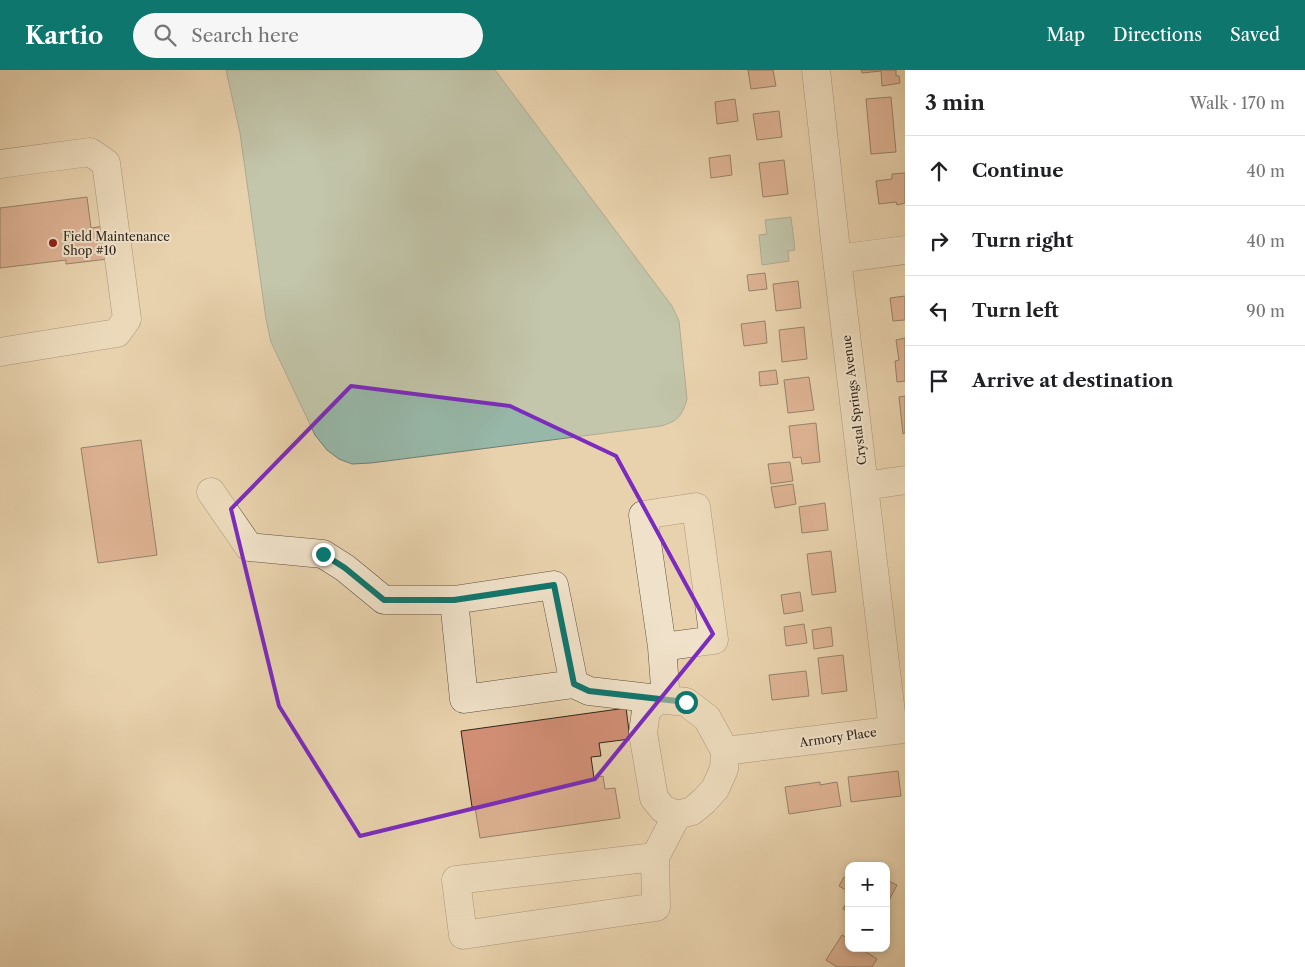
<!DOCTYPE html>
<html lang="en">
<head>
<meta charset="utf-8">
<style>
  :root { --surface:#fff; --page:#f6f6f6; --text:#202124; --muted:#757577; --line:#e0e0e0; --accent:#0f766e }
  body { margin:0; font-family:"Libre Caslon Text",serif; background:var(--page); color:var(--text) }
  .controls { position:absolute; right:15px; bottom:15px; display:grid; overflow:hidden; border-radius:10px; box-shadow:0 2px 8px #0003 }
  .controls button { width:45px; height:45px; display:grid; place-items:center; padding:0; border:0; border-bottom:1px solid var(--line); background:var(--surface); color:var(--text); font:25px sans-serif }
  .stop { position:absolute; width:15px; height:15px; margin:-11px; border:4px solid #0f766e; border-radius:50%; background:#fff }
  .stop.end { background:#0f766e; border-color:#fff; box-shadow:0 1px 5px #0008 }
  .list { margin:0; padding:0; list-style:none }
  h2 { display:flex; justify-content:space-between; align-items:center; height:65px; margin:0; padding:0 20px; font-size:21px }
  h2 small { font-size:16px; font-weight:400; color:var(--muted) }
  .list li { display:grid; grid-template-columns:32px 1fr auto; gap:15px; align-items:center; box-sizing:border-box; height:70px; padding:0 20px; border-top:1px solid var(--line) }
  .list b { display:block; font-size:19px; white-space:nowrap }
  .list em { font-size:16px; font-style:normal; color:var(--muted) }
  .icon { flex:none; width:28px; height:28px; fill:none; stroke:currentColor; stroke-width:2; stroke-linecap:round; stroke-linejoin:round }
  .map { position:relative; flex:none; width:905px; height:897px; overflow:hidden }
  header { display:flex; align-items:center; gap:30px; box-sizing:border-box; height:70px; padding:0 25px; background:var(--accent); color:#fff }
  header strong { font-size:24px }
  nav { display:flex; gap:28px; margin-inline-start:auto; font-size:18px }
  .search { width:350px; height:45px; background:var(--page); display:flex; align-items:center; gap:12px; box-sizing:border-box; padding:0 18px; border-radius:28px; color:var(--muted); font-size:19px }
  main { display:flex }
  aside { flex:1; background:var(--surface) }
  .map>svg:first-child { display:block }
  .water { fill:#97b8a9; stroke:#6f7e70 }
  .building { fill:#d28f76; stroke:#32261a }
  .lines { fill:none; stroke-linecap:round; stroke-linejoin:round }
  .minor-casing { stroke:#60513f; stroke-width:29 }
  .minor { stroke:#f0e2ca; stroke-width:28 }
  .route { stroke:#0f766e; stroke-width:6 }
  .marked { fill:none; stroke:#7b2cbf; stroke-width:4; stroke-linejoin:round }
  .poi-dot { fill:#8f2418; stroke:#f0e2ca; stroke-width:2 }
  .labels { text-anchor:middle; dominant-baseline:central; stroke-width:4; stroke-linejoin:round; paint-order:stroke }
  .poi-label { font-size:12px; fill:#32261a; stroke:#f0e2ca; text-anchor:start }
  .street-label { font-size:12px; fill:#32261a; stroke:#f0e2ca }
</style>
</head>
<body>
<header>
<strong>Kartio</strong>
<div class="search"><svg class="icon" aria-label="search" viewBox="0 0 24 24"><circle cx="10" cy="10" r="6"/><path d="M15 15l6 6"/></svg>Search here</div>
<nav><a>Map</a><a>Directions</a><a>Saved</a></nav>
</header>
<main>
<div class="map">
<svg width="905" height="897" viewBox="0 0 905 897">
  <rect width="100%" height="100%" fill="#e8d2ad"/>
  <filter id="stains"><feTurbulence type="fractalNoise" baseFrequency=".004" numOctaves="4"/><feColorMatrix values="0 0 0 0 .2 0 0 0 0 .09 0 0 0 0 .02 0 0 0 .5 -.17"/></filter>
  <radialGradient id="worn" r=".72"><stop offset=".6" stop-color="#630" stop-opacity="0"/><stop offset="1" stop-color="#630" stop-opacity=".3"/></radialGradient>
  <!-- water -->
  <path class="water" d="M 226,0 L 495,0 L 672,236 L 679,251 L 687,329 C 682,346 678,351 661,356 L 371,393 L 352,394 L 339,389 L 327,380 L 315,365 L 271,272 L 266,249 L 240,63 Z
    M 791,147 L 795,180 L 788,181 L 789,191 L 762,195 L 759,165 L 767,164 L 765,150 Z"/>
  <!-- building -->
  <path class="building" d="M 748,0 L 773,0 L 776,16 L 751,19 Z
    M 861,0 L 896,0 L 896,6 L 899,6 L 900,13 L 882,16 L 881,1 L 862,3 Z
    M 891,27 L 896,82 L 871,84 L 866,29 Z
    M 735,29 L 738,51 L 717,54 L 715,32 Z
    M 779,41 L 782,67 L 757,70 L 753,44 Z
    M 730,85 L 732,105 L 711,108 L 709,88 Z
    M 784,90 L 788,124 L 763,127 L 759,93 Z
    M 905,103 L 905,133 L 897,135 L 896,132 L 879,134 L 876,111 L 892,109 L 892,104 Z
    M 87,127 L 91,158 L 104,156 L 108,189 L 66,194 L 66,190 L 0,198 L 0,138 Z
    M 765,203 L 767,219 L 749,221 L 747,205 Z
    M 798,211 L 801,238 L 776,241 L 773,214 Z
    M 905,226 L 905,250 L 893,251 L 890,228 Z
    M 765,251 L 767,273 L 744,276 L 741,254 Z
    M 804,257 L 807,289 L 782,292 L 779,260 Z
    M 905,268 L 905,311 L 897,312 L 895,291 L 899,290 L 896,270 Z
    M 776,300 L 778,314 L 760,316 L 759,302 Z
    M 809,307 L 814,340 L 788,343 L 784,310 Z
    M 905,326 L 905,363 L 903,364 L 899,327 Z
    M 816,353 L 820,392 L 802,394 L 801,387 L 793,388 L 789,356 Z
    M 141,370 L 157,485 L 98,493 L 81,378 Z
    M 790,392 L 793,411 L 771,414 L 768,394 Z
    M 793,414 L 796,434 L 775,438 L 771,417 Z
    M 825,433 L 828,460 L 802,463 L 799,437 Z
    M 831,481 L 836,522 L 812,525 L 807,484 Z
    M 800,522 L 803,541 L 784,544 L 781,525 Z
    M 804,554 L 807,573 L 786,576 L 784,557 Z
    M 831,557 L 833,576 L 814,579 L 812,560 Z
    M 843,585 L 847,621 L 822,624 L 818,588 Z
    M 806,601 L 809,626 L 772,630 L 769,605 Z
    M 626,638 L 630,669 L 599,673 L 601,686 L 591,687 L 594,708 L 603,706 L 605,719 L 615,718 L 620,748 L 480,768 L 475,737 L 472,737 L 461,661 Z
    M 898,701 L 901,726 L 851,732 L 848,707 Z
    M 820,712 L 820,715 L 837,712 L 841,736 L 789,744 L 785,717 Z
    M 844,807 L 849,809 L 849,822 L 839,816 Z
    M 886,810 L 897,815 L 887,834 L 886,834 Z
    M 849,828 L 849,842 L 843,839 Z
    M 842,865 L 849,869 L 849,878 L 860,878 L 877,889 L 872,897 L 837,897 L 826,890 Z"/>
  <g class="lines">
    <!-- minor casing -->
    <g class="minor-casing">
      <path id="minor" d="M 816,0 L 837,189 L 893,660
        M 0,94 L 90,82 L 106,93 L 127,249 L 117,263 L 0,282
        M 837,189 L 905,180
        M 864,416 L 905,410
        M 211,422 L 249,477 L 323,484 L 345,498 L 384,530 L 454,530
        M 662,577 L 714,570 L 696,437 L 643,445 L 662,577 L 666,630
        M 574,614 L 464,629 L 454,530 L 554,515 L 574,614 L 589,621 L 658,629 L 686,632 L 707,648 L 725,681 L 724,699 L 715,719 L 704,731 L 692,741 L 677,745 L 663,739 L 654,728 L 643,663 L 646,641 L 658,629
        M 725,681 L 905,659
        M 655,787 L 656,837 L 463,865 L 456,810 L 655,787 L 677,745"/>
    </g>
    <!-- minor -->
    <use href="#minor" class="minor"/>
  </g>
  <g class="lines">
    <!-- route -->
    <path class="route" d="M 323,484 L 345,498 L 384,530 L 454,530 L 554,515 L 574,614 L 589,621 L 686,632"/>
  </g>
  <!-- marked area -->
  <path d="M0 0H905V897H0ZM 351,316 L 510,336 L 616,386 L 713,564 L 595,709 L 360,766 L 279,636 L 231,439 Z" fill="#e8d2ad" fill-opacity=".55" fill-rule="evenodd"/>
  <path class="marked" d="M 351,316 L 510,336 L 616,386 L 713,564 L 595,709 L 360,766 L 279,636 L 231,439 Z"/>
  <!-- markers -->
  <circle class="poi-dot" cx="53" cy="173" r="5"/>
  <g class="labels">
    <!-- poi labels -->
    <g class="poi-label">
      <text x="63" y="166">Field Maintenance<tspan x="63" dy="14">Shop #10</tspan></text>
    </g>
    <!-- street labels -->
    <g class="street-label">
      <text transform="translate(854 330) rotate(-97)">Crystal Springs Avenue</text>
      <text transform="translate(838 667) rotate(-8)">Armory Place</text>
    </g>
  </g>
  <rect width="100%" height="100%" filter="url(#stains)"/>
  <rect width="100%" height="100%" fill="url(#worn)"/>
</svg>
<div class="controls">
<button>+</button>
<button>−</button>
</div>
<div class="stop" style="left:686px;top:632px"></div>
<div class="stop end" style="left:323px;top:484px"></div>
</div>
<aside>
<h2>3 min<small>Walk · 170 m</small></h2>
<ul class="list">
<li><svg class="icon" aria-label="ahead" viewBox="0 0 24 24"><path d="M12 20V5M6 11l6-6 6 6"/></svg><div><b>Continue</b></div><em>40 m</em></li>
<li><svg class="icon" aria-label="right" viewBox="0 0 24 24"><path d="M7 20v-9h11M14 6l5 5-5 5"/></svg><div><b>Turn right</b></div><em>40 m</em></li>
<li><svg class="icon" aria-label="left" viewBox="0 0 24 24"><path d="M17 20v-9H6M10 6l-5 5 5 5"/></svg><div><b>Turn left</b></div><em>90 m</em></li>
<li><svg class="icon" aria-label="arrive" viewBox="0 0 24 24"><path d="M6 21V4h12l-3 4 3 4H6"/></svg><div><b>Arrive at destination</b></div></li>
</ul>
</aside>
</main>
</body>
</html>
